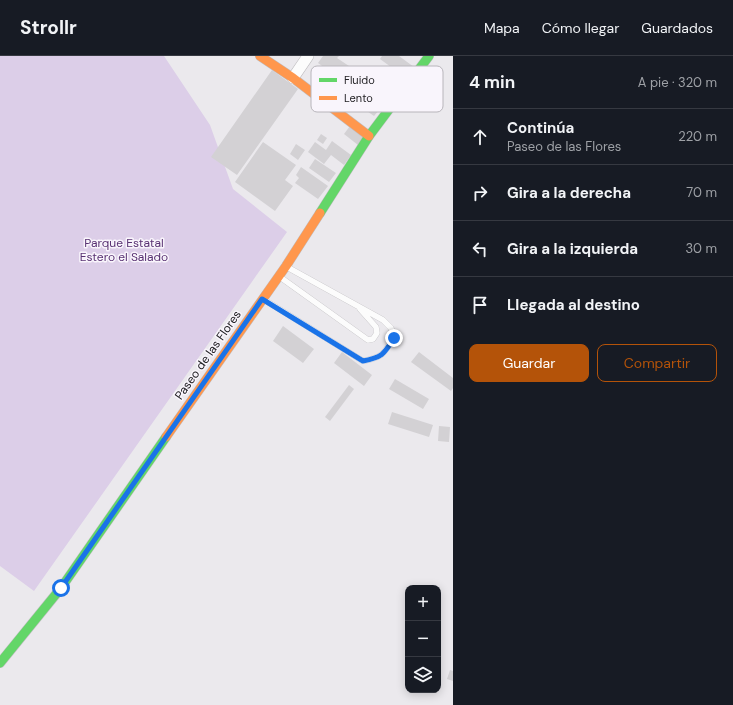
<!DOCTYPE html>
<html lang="es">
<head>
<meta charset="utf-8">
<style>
  :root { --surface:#171b24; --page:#242831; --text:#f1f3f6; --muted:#9ea1a6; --line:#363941; --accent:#b45309 }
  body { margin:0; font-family:"DM Sans",sans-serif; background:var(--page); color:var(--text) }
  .controls { position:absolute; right:12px; bottom:12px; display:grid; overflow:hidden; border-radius:8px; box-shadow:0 2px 10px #0003 }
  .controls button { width:36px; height:36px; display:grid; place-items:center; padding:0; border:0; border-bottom:1px solid var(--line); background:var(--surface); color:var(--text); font:20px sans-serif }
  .stop { position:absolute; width:12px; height:12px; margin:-9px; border:3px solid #1a73e8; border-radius:50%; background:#fff }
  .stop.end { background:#1a73e8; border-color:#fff; box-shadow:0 1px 4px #0008 }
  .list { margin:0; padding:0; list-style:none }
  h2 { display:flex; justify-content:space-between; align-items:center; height:52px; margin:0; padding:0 16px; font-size:17px }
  h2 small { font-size:13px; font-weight:400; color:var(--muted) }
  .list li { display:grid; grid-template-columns:26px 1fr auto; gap:12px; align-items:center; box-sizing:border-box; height:56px; padding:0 16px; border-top:1px solid var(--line) }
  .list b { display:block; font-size:15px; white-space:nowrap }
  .list p { margin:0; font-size:13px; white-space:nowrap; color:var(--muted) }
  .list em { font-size:13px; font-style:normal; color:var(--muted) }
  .actions { display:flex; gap:8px; padding:12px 16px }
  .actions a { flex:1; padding:9px 0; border:1px solid var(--accent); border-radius:8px; text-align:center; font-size:14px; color:var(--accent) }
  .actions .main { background:var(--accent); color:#fff }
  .icon { flex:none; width:22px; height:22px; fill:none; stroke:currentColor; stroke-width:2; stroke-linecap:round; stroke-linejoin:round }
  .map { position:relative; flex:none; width:453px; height:649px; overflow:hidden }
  header { display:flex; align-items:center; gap:24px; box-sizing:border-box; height:56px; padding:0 20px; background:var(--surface); border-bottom:1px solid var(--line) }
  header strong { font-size:19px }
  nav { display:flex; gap:22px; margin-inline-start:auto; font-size:14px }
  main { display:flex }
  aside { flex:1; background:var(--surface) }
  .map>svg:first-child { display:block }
  .green { fill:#dccee8 }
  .building { fill:#d3d1d4 }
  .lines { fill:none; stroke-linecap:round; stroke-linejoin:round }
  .lane-casing { stroke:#bfbdc0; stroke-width:6 }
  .street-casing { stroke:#bfbdc0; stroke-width:12 }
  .fast-casing { stroke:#bfbdc0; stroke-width:10 }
  .slow-casing { stroke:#bfbdc0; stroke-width:10 }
  .lane { stroke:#fcfcfc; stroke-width:5.5 }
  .street { stroke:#fcfcfc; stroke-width:11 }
  .fast { stroke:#63d668; stroke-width:9 }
  .slow { stroke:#ff974d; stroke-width:9 }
  .route { stroke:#1a73e8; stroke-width:5 }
  .labels { text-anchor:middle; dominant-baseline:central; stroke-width:3; stroke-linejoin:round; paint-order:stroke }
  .park-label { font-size:12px; fill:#583172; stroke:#f9f5fc }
  .street-label { font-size:12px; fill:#222124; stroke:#f9f5fc }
  .key { fill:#f9f5fc; stroke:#b8b5bb; stroke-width:1 }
  .key-label { font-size:11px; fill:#222124 }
</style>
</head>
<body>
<header>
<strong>Strollr</strong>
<nav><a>Mapa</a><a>Cómo llegar</a><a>Guardados</a></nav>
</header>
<main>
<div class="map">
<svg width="453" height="649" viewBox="0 0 453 649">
  <rect width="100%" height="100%" fill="#ebe9ed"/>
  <!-- green -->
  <path class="green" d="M 0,0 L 164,0 L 210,69 L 233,133 L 287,176 L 34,535 L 0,510 Z"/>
  <!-- building -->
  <path class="building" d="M 323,0 L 339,0 L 337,2 L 355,14 L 346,27 L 318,7 Z
    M 382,0 L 399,0 L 414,11 L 406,22 L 380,3 Z
    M 272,14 L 298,33 L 237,119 L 211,101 Z
    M 366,43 L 380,53 L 374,60 L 361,51 Z
    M 350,70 L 365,80 L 358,89 L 344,78 Z
    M 321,78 L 327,82 L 323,88 L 317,84 Z
    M 332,85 L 351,99 L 344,109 L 331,99 L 324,108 L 308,96 L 315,86 L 326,94 Z
    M 263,86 L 296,109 L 285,124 L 293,130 L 275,155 L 235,126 Z
    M 296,88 L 305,94 L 298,104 L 290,98 Z
    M 315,103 L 336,117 L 329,126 L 309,112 Z
    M 301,111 L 328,130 L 318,143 L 295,127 L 299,122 L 296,119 Z
    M 283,270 L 314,293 L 303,307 L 273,285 Z
    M 342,296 L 372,319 L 364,330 L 334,307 Z
    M 419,296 L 453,322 L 453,332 L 451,335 L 411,306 Z
    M 395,323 L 429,343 L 423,353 L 389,333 Z
    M 349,329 L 354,333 L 330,365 L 325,361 Z
    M 392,356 L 433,369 L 429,381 L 388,368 Z
    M 439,370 L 450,371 L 449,386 L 438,385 Z
    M 450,614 L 453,615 L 453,625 L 447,623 Z"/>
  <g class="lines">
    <!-- lane casing -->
    <g class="lane-casing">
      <path id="lane" d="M 280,221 L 368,284 L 373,283 L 377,277 L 376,271 L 360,253
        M 263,243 L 363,305 C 383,301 384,298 394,281 L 391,272 L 383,264 L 287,211"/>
    </g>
    <!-- street casing -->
    <g class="street-casing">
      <path id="street" d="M 293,22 L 308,0"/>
    </g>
    <!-- fast casing -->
    <g class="fast-casing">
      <path id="fast" d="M 320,157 L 369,80 L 429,0
        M 0,607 L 61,532 L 166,381"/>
    </g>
    <!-- slow casing -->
    <g class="slow-casing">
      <path id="slow" d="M 260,0 L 293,22 L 369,80
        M 166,381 L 286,210 L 320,157"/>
    </g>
    <!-- lane -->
    <use href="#lane" class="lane"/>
    <!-- street -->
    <use href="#street" class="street"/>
    <!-- fast -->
    <use href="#fast" class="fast"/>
    <!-- slow -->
    <use href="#slow" class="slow"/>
  </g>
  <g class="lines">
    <!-- route -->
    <path class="route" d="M 61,532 L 262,243 L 363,305 C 383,301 384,298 394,282"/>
  </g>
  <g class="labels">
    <!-- park labels -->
    <g class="park-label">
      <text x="124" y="187">Parque Estatal<tspan x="124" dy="14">Estero el Salado</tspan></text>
    </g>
    <!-- street labels -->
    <g class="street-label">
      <text transform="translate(208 299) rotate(-55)">Paseo de las Flores</text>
    </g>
  </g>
  <!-- legend -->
  <rect x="311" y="10" width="132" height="46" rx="6" class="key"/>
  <rect x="319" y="22" width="18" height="4" fill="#63d668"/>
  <rect x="319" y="40" width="18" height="4" fill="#ff974d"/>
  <g class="key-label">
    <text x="344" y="28">Fluido</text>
    <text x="344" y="46">Lento</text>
  </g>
</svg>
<div class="controls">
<button>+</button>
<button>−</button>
<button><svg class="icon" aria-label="layers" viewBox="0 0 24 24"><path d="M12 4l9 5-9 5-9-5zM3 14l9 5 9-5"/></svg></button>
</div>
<div class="stop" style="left:61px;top:532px"></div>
<div class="stop end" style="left:394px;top:282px"></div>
</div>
<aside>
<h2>4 min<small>A pie · 320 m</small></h2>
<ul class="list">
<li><svg class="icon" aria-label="ahead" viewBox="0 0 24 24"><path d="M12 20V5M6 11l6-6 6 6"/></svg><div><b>Continúa</b><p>Paseo de las Flores</p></div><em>220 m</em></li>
<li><svg class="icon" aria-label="right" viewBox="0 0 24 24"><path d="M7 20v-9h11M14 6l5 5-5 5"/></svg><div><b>Gira a la derecha</b></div><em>70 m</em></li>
<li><svg class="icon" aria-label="left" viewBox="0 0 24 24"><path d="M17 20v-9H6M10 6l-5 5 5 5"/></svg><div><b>Gira a la izquierda</b></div><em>30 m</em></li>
<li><svg class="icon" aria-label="arrive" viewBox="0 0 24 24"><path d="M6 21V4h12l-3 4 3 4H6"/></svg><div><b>Llegada al destino</b></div></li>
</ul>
<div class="actions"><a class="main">Guardar</a><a>Compartir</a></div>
</aside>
</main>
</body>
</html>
